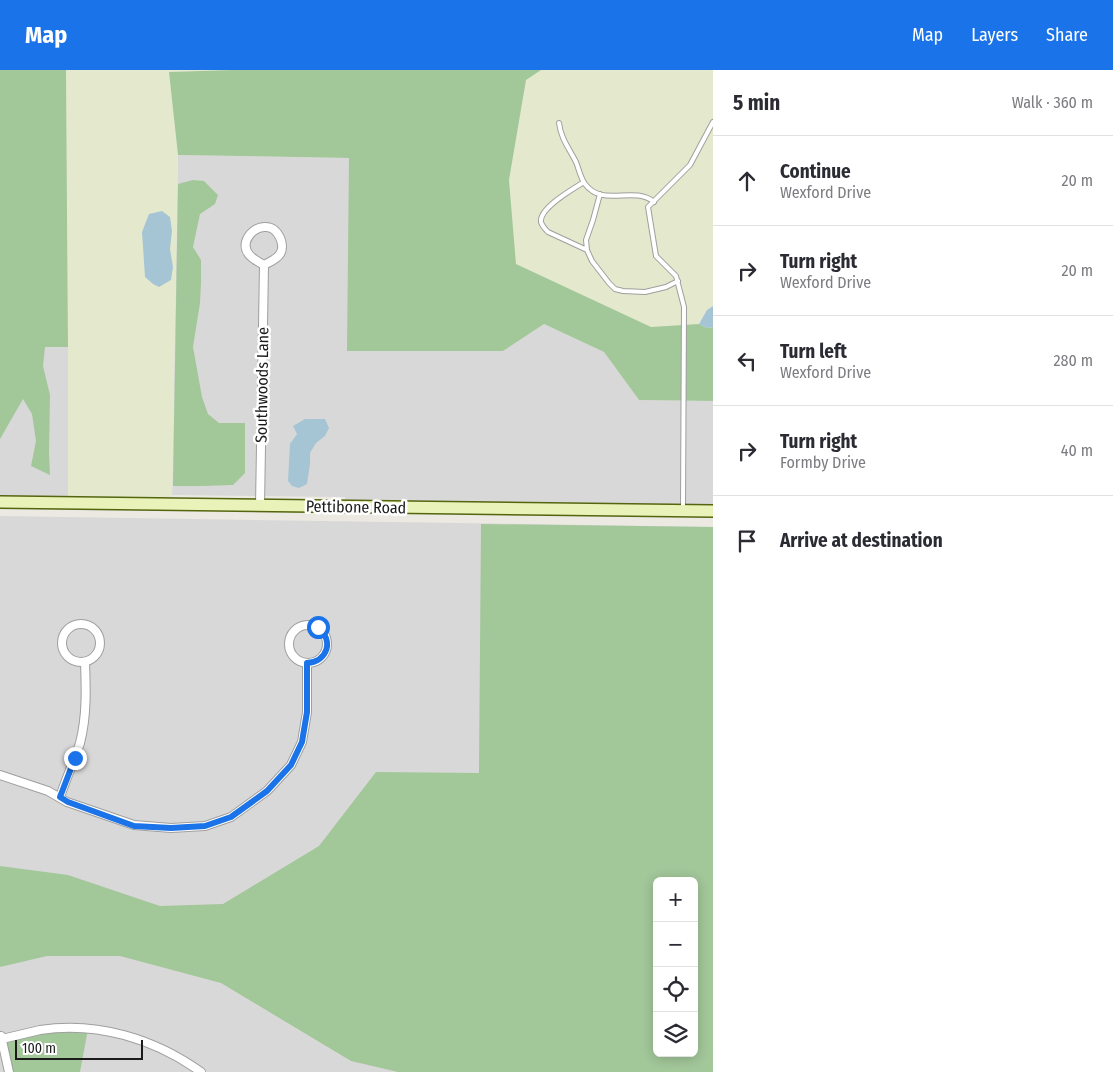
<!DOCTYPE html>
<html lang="en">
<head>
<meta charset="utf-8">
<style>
  :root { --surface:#fff; --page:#f7f7f7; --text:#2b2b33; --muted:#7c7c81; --line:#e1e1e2; --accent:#1a73e8 }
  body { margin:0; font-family:"Fira Sans Condensed",sans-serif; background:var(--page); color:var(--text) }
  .controls { position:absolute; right:15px; bottom:15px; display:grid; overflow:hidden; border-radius:8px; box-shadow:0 2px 12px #0003 }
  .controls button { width:45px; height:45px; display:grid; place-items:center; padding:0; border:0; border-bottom:1px solid var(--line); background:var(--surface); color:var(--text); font:25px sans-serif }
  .scale { position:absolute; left:15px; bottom:12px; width:128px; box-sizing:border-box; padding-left:5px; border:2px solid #1b1b1b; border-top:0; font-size:14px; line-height:18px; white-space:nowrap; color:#1b1b1b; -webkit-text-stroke:4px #fff; paint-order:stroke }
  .stop { position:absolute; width:15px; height:15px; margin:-11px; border:4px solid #1a73e8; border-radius:50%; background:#fff }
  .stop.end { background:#1a73e8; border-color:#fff; box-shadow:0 1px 5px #0008 }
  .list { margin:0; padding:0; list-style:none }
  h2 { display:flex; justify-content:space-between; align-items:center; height:65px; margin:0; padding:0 20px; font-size:21px }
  h2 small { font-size:16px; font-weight:400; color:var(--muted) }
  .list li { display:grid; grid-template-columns:32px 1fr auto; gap:15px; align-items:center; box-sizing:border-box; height:90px; padding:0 20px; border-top:1px solid var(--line) }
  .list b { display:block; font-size:19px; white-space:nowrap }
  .list p { margin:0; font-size:16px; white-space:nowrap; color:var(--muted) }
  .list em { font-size:16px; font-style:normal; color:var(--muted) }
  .icon { flex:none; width:28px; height:28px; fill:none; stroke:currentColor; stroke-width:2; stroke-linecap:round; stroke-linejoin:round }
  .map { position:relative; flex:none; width:713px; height:1002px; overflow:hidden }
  header { display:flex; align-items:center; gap:30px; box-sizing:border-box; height:70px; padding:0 25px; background:var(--accent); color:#fff }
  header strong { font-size:24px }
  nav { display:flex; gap:28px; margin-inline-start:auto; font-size:18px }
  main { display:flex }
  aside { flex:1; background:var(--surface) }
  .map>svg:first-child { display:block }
  .residential { fill:#d9d8d8; fill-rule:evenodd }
  .farmland { fill:#e4e9cd }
  .forest { fill:#a2c799; fill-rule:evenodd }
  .water { fill:#a5c5d5 }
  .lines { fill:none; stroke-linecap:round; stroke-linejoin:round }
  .lane-casing { stroke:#9f9f9f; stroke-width:6 }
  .street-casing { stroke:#9f9f9f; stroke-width:10 }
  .secondary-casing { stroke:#53650f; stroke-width:14 }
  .lane { stroke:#fff; stroke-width:4 }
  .street { stroke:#fff; stroke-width:8 }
  .secondary { stroke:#e9f2b8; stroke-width:11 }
  .route { stroke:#1a73e8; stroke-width:6 }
  .labels { text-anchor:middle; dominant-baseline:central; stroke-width:5; stroke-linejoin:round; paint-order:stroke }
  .street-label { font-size:16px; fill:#1b1b1b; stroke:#fff }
</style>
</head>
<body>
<header>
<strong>Map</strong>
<nav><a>Map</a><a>Layers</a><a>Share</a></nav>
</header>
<main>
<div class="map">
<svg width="713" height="1002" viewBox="0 0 713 1002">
  <rect width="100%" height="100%" fill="#ebe9e1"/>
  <!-- residential -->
  <path class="residential" d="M 178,85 L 349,88 L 503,281 L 544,254 L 604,282 L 639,330 L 713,331 L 713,441 L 345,437 L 345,427 L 172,425 Z
    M 0,277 L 68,277 L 68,433 L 0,432 Z
    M 0,446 L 713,457 L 713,1002 L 0,1002 ZM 657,811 L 694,811 L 694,983 L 657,983 Z"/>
  <!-- farmland -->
  <path class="farmland" d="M 66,0 L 232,0 L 169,2 L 178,85 L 172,435 L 68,433 L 68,199 Z
    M 541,0 L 713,0 L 713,236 L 707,240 L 699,254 L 651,257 L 516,194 L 509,110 L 526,10 Z"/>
  <!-- forest -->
  <path class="forest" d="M 0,0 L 66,0 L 68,277 L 45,277 L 43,296 L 50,325 L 49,383 L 50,405 L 31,396 L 36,371 L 32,344 L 23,329 L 0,369 Z
    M 232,0 L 541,0 L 526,10 L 509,110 L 516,194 L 651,257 L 699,254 L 707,258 L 713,257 L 713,331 L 639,330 L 604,282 L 544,254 L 503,281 L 347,281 L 349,88 L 178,85 L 169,2 Z
    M 193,110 L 204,111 L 218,125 L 215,134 L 200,144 L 193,177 L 201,190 L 201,213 L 200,233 L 193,277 L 202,327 L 208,344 L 219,353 L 245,353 L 245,403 L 233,415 L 202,416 L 173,416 L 178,114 Z
    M 481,454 L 713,457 L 713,1002 L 398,1002 L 351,991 L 221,913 L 120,886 L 47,886 L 0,897 L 0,796 L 68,805 L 160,836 L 223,834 L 319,776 L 376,702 L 479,703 ZM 657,811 L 694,811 L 694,983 L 657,983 Z
    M 88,959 L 80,1002 L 9,1002 L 2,969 L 41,960 Z"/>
  <!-- water -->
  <path class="water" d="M 162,141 L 170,147 L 172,161 L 170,179 L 173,197 L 171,210 L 159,217 L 153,214 L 145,207 L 142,162 L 149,144 Z
    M 713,236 L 713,257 L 707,258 L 699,254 L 707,240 Z
    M 305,349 L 325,349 L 329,358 L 325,366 L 316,373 L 310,383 L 310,394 L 307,414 L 299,418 L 292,416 L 288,411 L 290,374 L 297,364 L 293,356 Z"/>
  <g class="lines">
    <!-- lane casing -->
    <g class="lane-casing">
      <path id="lane" d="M 559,53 C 561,69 569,78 576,92 C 579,99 580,107 585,114 C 603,138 633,115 654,132
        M 584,112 C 573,119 539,138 541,152 C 542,156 545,159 548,162 L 587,180
        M 600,124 L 593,150 L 586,170 L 587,180 L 592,191 L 609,213 L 615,219 L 623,221 L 645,222 L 666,217 L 678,211
        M 683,438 L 684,237 L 676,206 L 656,186 L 648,137 L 690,95 L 713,52"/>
    </g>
    <!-- street casing -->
    <g class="street-casing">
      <path id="street" d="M 260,436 L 264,195 C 269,192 276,190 280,184 C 286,175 278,157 266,157 C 257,156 248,164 246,172 C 243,184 255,190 264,195
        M62 573a19 19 0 1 1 38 0a19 19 0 1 1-38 0Z
        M289 574a19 19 0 1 1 38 0a19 19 0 1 1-38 0Z
        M 0,705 L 48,721 L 67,732 L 134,755 L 171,758 L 205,756 L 231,747 L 267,721 L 291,695 L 302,672 L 307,642 L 307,593
        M 60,727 C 66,709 74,691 80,673 C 87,646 86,618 85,592
        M 1,966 L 9,1002
        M 2,969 C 15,966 27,963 40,960 C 97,951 155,969 201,1002"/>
    </g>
    <!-- secondary casing -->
    <g class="secondary-casing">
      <path id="secondary" d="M 0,432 L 713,441"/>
    </g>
    <!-- lane -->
    <use href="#lane" class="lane"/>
    <!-- street -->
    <use href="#street" class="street"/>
    <!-- secondary -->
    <use href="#secondary" class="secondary"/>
  </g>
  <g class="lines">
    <!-- route -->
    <path class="route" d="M 75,688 L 60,727 L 68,732 L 134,756 L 171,758 L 205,756 L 231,747 L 267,721 L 291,695 L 302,672 L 307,642 L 307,593 C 328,591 334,571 318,557"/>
  </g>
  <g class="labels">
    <!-- street labels -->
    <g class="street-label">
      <text transform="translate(262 315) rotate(-89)">Southwoods Lane</text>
      <text transform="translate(356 437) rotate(1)">Pettibone Road</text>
    </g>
  </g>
</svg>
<div class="controls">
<button>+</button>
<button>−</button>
<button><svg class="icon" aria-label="locate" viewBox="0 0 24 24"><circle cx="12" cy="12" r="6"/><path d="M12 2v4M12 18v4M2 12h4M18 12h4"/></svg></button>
<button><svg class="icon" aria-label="layers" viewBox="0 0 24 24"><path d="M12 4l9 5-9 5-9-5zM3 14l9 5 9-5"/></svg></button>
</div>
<div class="scale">100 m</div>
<div class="stop" style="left:318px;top:557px"></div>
<div class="stop end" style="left:75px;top:688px"></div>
</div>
<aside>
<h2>5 min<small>Walk · 360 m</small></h2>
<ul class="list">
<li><svg class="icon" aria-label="ahead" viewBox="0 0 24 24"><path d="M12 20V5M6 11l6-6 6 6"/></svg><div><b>Continue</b><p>Wexford Drive</p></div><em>20 m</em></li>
<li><svg class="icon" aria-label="right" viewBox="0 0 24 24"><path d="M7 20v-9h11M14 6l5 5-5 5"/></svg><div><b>Turn right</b><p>Wexford Drive</p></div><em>20 m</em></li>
<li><svg class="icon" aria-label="left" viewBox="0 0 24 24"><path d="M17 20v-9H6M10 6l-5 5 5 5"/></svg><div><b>Turn left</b><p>Wexford Drive</p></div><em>280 m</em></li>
<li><svg class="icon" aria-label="right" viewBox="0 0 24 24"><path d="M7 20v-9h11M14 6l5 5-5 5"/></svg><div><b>Turn right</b><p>Formby Drive</p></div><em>40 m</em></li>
<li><svg class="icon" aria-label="arrive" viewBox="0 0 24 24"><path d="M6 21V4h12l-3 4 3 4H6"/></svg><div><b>Arrive at destination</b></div></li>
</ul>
</aside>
</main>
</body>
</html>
